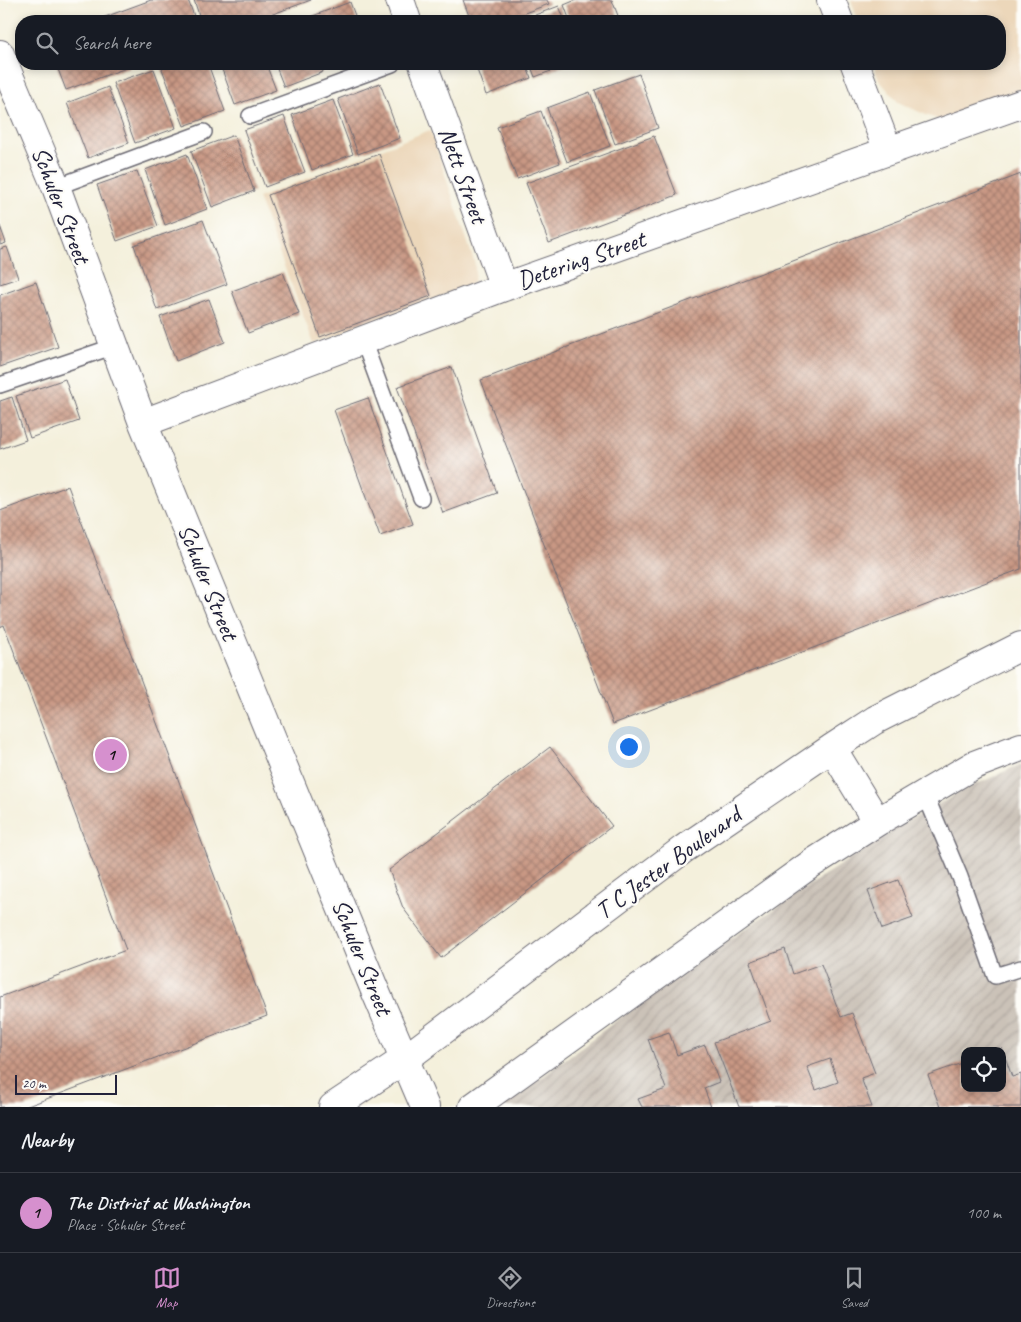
<!DOCTYPE html>
<html lang="en">
<head>
<meta charset="utf-8">
<style>
  :root { --surface:#171b24; --page:#20242c; --text:#f1f3f6; --muted:#9ea1a6; --line:#363941; --accent:#d690ce }
  body { margin:0; font-family:Caveat,sans-serif; background:var(--page); color:var(--text) }
  .controls { position:absolute; right:15px; bottom:15px; display:grid; overflow:hidden; border-radius:10px; box-shadow:0 2px 8px #0003 }
  .controls button { width:45px; height:45px; display:grid; place-items:center; padding:0; border:0; border-bottom:1px solid var(--line); background:var(--surface); color:var(--text); font:25px sans-serif }
  .scale { position:absolute; left:15px; bottom:12px; width:102px; box-sizing:border-box; padding-left:5px; border:2px solid #22223b; border-top:0; font-size:14px; line-height:18px; white-space:nowrap; color:#22223b; -webkit-text-stroke:4px #fdfcf7; paint-order:stroke }
  .you { position:absolute; left:628px; top:746px; width:18px; height:18px; margin:-12px; border:4px solid #fff; border-radius:50%; background:#1a73e8; box-shadow:0 0 0 8px #1a73e833 }
  .badge { display:grid; place-items:center; width:32px; height:32px; border-radius:50%; background:var(--accent); color:#111; font-size:16px; font-weight:700 }
  .pin { position:absolute; translate:-50% -50%; border:2px solid #fff; box-shadow:0 1px 5px #0006 }
  .list { margin:0; padding:0; list-style:none }
  h2 { display:flex; justify-content:space-between; align-items:center; height:65px; margin:0; padding:0 20px; font-size:21px }
  h2 small { font-size:16px; font-weight:400; color:var(--muted) }
  .list li { display:grid; grid-template-columns:32px 1fr auto; gap:15px; align-items:center; box-sizing:border-box; height:80px; padding:0 20px; border-top:1px solid var(--line) }
  .list b { display:block; font-size:19px; white-space:nowrap }
  .list p { margin:0; font-size:16px; white-space:nowrap; color:var(--muted) }
  .list em { font-size:16px; font-style:normal; color:var(--muted) }
  .icon { flex:none; width:28px; height:28px; fill:none; stroke:currentColor; stroke-width:2; stroke-linecap:round; stroke-linejoin:round }
  .map { position:relative; flex:none; width:1021px; height:1107px; overflow:hidden }
  .search { position:absolute; background:var(--surface); box-shadow:0 2px 8px #0003; left:15px; right:15px; top:15px; height:55px; display:flex; align-items:center; gap:12px; box-sizing:border-box; padding:0 18px; border-radius:20px; color:var(--muted); font-size:19px }
  .sheet { height:145px; background:var(--surface) }
  nav { display:flex; justify-content:space-around; align-items:center; box-sizing:border-box; height:70px; border-top:1px solid var(--line); background:var(--surface); font-size:14px; color:var(--muted) }
  nav a { display:grid; justify-items:center; gap:2px }
  nav .on { color:var(--accent) }
  .map>svg:first-child { display:block }
  .built { fill:#ecd7ba }
  .industrial { fill:url(#industrial-furrows); fill-rule:evenodd }
  .building { fill:url(#building-cross-hatch); fill-rule:evenodd }
  .lines { fill:none; stroke-linecap:round; stroke-linejoin:round }
  .lane-casing { stroke:#6c6a73; stroke-width:18 }
  .street-casing { stroke:#6c6a73; stroke-width:30 }
  .secondary-casing { stroke:#6c6a73; stroke-width:30 }
  .lane { stroke:#fff; stroke-width:15 }
  .street { stroke:#fff; stroke-width:28 }
  .secondary { stroke:#fff; stroke-width:28 }
  .labels { text-anchor:middle; dominant-baseline:central; stroke-width:4.5; stroke-linejoin:round; paint-order:stroke }
  .street-label { font-size:25px; fill:#22223b; stroke:#fdfcf7 }
</style>
</head>
<body>
<div class="map">
<svg width="1021" height="1107" viewBox="0 0 1021 1107">
  <defs>
    <pattern id="industrial-furrows" width="10" height="10" patternUnits="userSpaceOnUse" patternTransform="scale(1.25)"><rect width="10" height="10" fill="#cbc2b8"/><path d="M-1 1l2-2M0 10L10 0M9 11l2-2" fill="none" stroke="#aea69f"/></pattern>
    <pattern id="building-cross-hatch" width="8" height="8" patternUnits="userSpaceOnUse" patternTransform="scale(1.25)"><rect width="8" height="8" fill="#c99884"/><path d="M0 0l8 8M0 8l8-8" fill="none" stroke="#a37c6d"/></pattern>
  </defs>
  <rect width="100%" height="100%" fill="#fdfcf7"/>
  <filter id="ink" filterUnits="userSpaceOnUse"><feTurbulence type="fractalNoise" baseFrequency=".02" numOctaves="2"/><feDisplacementMap in="SourceGraphic" scale="10" xChannelSelector="R" yChannelSelector="G"/><feConvolveMatrix kernelMatrix="1 2 1 2 8 2 1 2 1" color-interpolation-filters="sRGB"/></filter>
  <filter id="wash" filterUnits="userSpaceOnUse"><feTurbulence type="fractalNoise" baseFrequency=".0096" numOctaves="4" result="noise"/><feDisplacementMap in="SourceGraphic" scale="20" xChannelSelector="R" yChannelSelector="G"/><feGaussianBlur stdDeviation="1.12" result="paint"/><feColorMatrix in="noise" values="0 0 0 0 0 0 0 0 0 0 0 0 0 0 0 0 0 1.4 0 .05"/><feComposite in="paint" operator="in"/></filter>
  <g filter="url(#wash)">
    <rect width="100%" height="100%" fill="#f4f0dc"/>
    <!-- built -->
    <path class="built" d="M 851,0 L 1021,0 L 1021,94 L 940,120 L 926,115 L 898,102 L 879,80 L 873,64 L 1000,64 L 1000,21 L 858,21 Z
      M 430,130 L 475,264 L 475,275 L 473,282 L 466,287 L 314,344 L 258,198 Z"/>
    <!-- industrial -->
    <path class="industrial" d="M 1021,764 L 1021,1107 L 503,1107 L 601,1032 L 714,950 L 820,878 L 906,822 L 962,791 ZM 965,1051 L 1002,1051 L 1002,1088 L 965,1088 Z"/>
    <g id="blocks">
      <!-- building -->
      <path class="building" d="M 151,0 L 188,0 L 196,21 L 94,21 Z
        M 194,0 L 311,0 L 254,21 L 201,21 Z
        M 463,0 L 547,0 L 549,4 L 503,21 L 471,21 Z
        M 576,0 L 612,0 L 620,21 L 570,21 L 564,5 Z
        M 350,2 L 357,21 L 312,21 L 310,17 Z
        M 559,6 L 565,21 L 519,21 Z
        M 56,64 L 137,64 L 66,90 Z
        M 177,64 L 208,64 L 225,111 L 184,126 L 162,69 Z
        M 220,64 L 266,64 L 276,90 L 235,105 Z
        M 275,64 L 320,64 L 323,72 L 284,87 Z
        M 327,64 L 343,64 L 329,69 Z
        M 475,64 L 526,64 L 531,78 L 486,95 Z
        M 530,64 L 569,64 L 535,77 Z
        M 154,69 L 176,128 L 135,143 L 113,83 Z
        M 639,74 L 658,128 L 615,144 L 595,90 Z
        M 380,83 L 400,138 L 358,154 L 338,99 Z
        M 108,87 L 129,143 L 88,158 L 67,103 Z
        M 590,92 L 610,146 L 567,162 L 547,108 Z
        M 333,100 L 353,154 L 312,170 L 292,115 Z
        M 541,111 L 560,163 L 517,179 L 497,127 Z
        M 284,116 L 305,172 L 265,187 L 244,130 Z
        M 234,135 L 254,191 L 212,207 L 191,151 Z
        M 654,136 L 677,195 L 549,243 L 526,183 Z
        M 187,154 L 207,209 L 165,225 L 145,170 Z
        M 379,154 L 431,296 L 320,337 L 268,195 Z
        M 137,171 L 158,226 L 117,241 L 97,185 Z
        M 1021,174 L 1021,569 L 613,724 L 481,380 Z
        M 203,220 L 227,284 L 157,310 L 134,245 Z
        M 0,226 L 6,243 L 0,245 Z
        M 7,247 L 18,278 L 0,284 L 0,249 Z
        M 283,272 L 299,314 L 248,333 L 232,291 Z
        M 36,282 L 58,347 L 0,367 L 0,295 Z
        M 209,299 L 225,342 L 176,361 L 160,317 Z
        M 452,367 L 497,493 L 443,513 L 397,387 Z
        M 65,379 L 79,421 L 30,438 L 16,396 Z
        M 12,397 L 26,440 L 0,449 L 0,401 Z
        M 368,398 L 413,524 L 380,536 L 334,410 Z
        M 68,486 L 267,1016 L 25,1107 L 0,1107 L 0,997 L 126,950 L 4,625 L 0,627 L 0,511 Z
        M 550,747 L 612,826 L 441,958 L 403,908 L 389,870 Z
        M 898,880 L 913,918 L 882,929 L 868,891 Z
        M 785,949 L 793,974 L 821,964 L 841,1017 L 852,1013 L 875,1073 L 861,1078 L 872,1107 L 739,1107 L 714,1042 L 771,1021 L 750,962 ZM 830,1059 L 838,1082 L 816,1090 L 807,1067 Z
        M 669,1032 L 677,1055 L 705,1045 L 719,1082 L 704,1088 L 711,1107 L 642,1107 L 638,1099 L 666,1089 L 648,1039 Z
        M 1002,1048 L 1012,1077 L 1021,1074 L 1021,1107 L 940,1107 L 928,1075 L 965,1062 L 965,1088 L 1002,1088 L 1002,1051 L 995,1051 Z"/>
    </g>
  </g>
  <g filter="url(#ink)">
    <use href="#blocks" fill-opacity="0" stroke="#6c6a73" stroke-width="1"/>
    <g class="lines">
      <!-- lane casing -->
      <g class="lane-casing">
        <path id="lane" d="M 250,116 L 392,64
          M 56,187 L 204,132
          M 363,340 L 421,498
          M 0,385 L 115,346
          M 925,794 L 960,877 L 995,976 L 1021,968"/>
      </g>
      <!-- street casing -->
      <g class="street-casing">
        <path id="street" d="M 400,0 L 407,21
          M 831,0 L 839,21
          M 0,54 L 56,187 L 143,423 L 374,988 L 425,1107
          M 423,64 L 504,287
          M 855,64 L 888,151
          M 143,423 L 504,287 L 1021,104"/>
      </g>
      <!-- secondary casing -->
      <g class="secondary-casing">
        <path id="secondary" d="M 832,748 L 877,822
          M 333,1107 L 405,1059 L 685,848 L 832,748 L 875,720 L 1021,646
          M 473,1107 L 811,864 L 877,822 L 974,765 L 1021,747"/>
      </g>
      <!-- lane -->
      <use href="#lane" class="lane"/>
      <!-- street -->
      <use href="#street" class="street"/>
      <!-- secondary -->
      <use href="#secondary" class="secondary"/>
    </g>
  </g>
  <g class="labels">
    <!-- street labels -->
    <g class="street-label">
      <text transform="translate(463 175) rotate(70)">Nett Street</text>
      <text transform="translate(61 205) rotate(69)">Schuler Street</text>
      <text transform="translate(581 260) rotate(-19)">Detering Street</text>
      <text transform="translate(208 582) rotate(68)">Schuler Street</text>
      <text transform="translate(668 863) rotate(-36)">T C Jester Boulevard</text>
      <text transform="translate(362 957) rotate(68)">Schuler Street</text>
    </g>
  </g>
</svg>
<div class="controls">
<button><svg class="icon" aria-label="locate" viewBox="0 0 24 24"><circle cx="12" cy="12" r="6"/><path d="M12 2v4M12 18v4M2 12h4M18 12h4"/></svg></button>
</div>
<div class="scale">20 m</div>
<div class="you"></div>
<div class="pin badge" style="left:111px;top:755px">1</div>
<div class="search"><svg class="icon" aria-label="search" viewBox="0 0 24 24"><circle cx="10" cy="10" r="6"/><path d="M15 15l6 6"/></svg>Search here</div>
</div>
<section class="sheet">
<h2>Nearby<small></small></h2>
<ul class="list">
<li><span class="badge">1</span><div><b>The District at Washington</b><p>Place · Schuler Street</p></div><em>100 m</em></li>
</ul>
</section>
<nav>
<a class="on"><svg class="icon" aria-label="map" viewBox="0 0 24 24"><path d="M3 6l6-2 6 2 6-2v14l-6 2-6-2-6 2zM9 4v14M15 6v14"/></svg>Map</a>
<a><svg class="icon" aria-label="directions" viewBox="0 0 24 24"><path d="M12 3l9 9-9 9-9-9zM9 14v-3h6M13 9l2 2-2 2"/></svg>Directions</a>
<a><svg class="icon" aria-label="saved" viewBox="0 0 24 24"><path d="M7 4h10v16l-5-4-5 4z"/></svg>Saved</a>
</nav>
</body>
</html>
